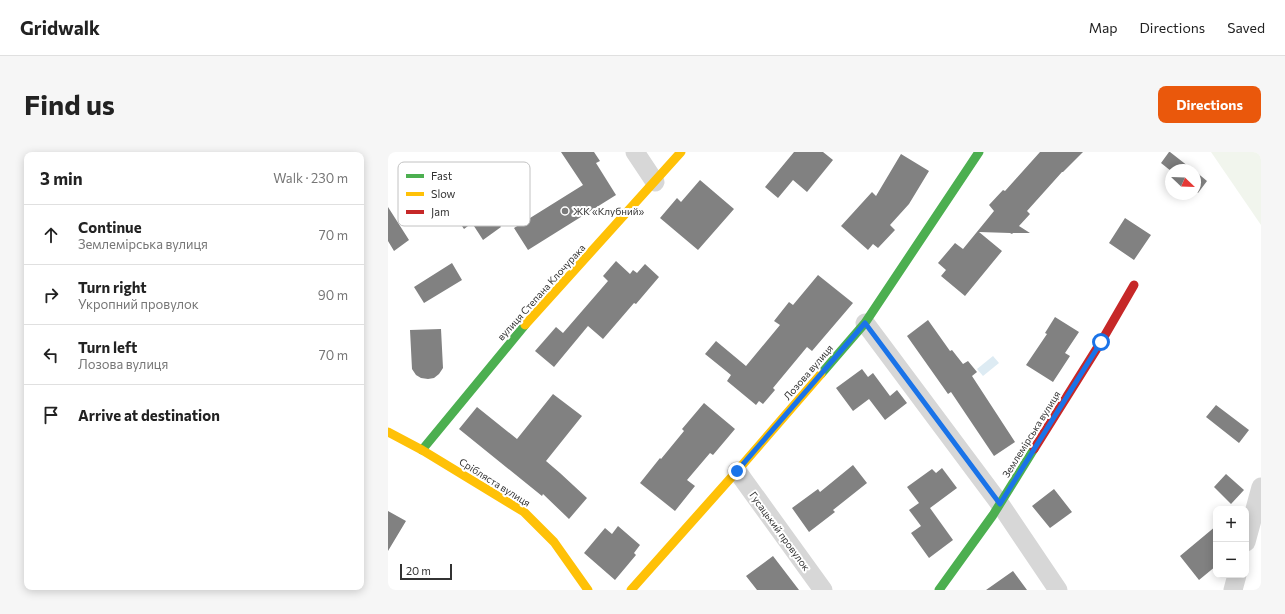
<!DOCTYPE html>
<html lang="en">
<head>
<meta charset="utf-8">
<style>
  :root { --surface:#fff; --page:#f6f6f6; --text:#222; --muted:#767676; --line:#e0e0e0; --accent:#ea580c }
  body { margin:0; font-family:Commissioner,sans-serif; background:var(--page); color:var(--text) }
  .controls { position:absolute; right:12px; bottom:12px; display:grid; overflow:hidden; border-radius:8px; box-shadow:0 2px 10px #0003 }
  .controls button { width:36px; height:36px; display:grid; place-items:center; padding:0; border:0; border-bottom:1px solid var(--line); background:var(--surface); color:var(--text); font:20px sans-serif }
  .compass { position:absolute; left:777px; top:12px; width:36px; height:36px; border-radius:50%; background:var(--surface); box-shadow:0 2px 10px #0003; rotate:113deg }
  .scale { position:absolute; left:12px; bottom:10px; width:52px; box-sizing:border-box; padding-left:4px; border:2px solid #333; border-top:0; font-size:11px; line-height:14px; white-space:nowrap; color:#333; -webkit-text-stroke:3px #fff; paint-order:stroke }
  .stop { position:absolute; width:12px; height:12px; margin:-9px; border:3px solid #1a73e8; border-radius:50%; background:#fff }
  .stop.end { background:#1a73e8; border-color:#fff; box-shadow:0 1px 4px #0008 }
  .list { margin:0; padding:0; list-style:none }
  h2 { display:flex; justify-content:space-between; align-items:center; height:52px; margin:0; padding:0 16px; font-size:17px }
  h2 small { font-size:13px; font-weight:400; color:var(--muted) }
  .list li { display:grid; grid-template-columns:26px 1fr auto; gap:12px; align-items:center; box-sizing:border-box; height:60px; padding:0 16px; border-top:1px solid var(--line) }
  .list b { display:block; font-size:15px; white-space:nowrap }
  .list p { margin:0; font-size:13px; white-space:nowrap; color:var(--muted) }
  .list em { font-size:13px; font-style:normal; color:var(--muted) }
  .icon { flex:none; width:22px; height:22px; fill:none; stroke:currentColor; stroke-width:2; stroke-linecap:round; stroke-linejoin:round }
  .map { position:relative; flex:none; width:873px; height:438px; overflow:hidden; border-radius:8px }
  header { display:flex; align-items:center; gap:24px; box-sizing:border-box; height:56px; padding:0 20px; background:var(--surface); border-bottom:1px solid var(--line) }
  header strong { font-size:19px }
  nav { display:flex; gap:22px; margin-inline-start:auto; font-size:14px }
  .intro { display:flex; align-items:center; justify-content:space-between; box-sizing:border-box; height:96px; padding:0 24px }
  h1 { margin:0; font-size:28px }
  .button { padding:10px 18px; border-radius:8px; background:var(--accent); color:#fff; font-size:14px; font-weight:700 }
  main { display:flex; gap:24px; padding:0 24px }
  aside { flex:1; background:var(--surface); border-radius:8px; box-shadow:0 2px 10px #0003 }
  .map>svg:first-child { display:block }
  .green { fill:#f1f5ed }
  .water { fill:#ddebf3 }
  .building { fill:#818181 }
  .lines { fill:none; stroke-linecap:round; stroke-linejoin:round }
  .street { stroke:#d7d7d7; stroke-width:19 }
  .fast { stroke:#4caf50; stroke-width:9 }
  .slow { stroke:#ffc107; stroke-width:9 }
  .jam { stroke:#c62828; stroke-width:9 }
  .route { stroke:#1a73e8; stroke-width:5 }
  .poi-dot { fill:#7a7a7a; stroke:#fff; stroke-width:1.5 }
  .labels { text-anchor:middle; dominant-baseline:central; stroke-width:4; stroke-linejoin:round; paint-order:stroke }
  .poi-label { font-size:10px; fill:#333; stroke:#fff; text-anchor:start }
  .street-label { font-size:10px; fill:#333; stroke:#fff }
  .key { fill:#fff; stroke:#c2c2c2; stroke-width:1 }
  .key-label { font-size:11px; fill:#333 }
</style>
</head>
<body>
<header>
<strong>Gridwalk</strong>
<nav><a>Map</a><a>Directions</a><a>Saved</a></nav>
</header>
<div class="intro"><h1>Find us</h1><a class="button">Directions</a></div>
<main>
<aside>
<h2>3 min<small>Walk · 230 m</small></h2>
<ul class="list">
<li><svg class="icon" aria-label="ahead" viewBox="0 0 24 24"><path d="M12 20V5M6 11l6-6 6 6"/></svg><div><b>Continue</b><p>Землемірська вулиця</p></div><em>70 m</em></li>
<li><svg class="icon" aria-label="right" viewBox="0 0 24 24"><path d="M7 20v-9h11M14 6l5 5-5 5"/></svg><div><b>Turn right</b><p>Укропний провулок</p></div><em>90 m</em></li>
<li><svg class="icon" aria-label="left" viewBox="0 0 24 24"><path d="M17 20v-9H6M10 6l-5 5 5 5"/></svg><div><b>Turn left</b><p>Лозова вулиця</p></div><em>70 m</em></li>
<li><svg class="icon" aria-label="arrive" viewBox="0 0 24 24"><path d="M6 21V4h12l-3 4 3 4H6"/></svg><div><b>Arrive at destination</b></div></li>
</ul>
</aside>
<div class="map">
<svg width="873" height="438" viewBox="0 0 873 438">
  <rect width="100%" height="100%" fill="#fff"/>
  <!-- green -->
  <path class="green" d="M 823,0 L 873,0 L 873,73 Z"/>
  <!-- water -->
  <path class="water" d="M 605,204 L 611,211 L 595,224 L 589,217 Z"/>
  <!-- building -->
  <path class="building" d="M 173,0 L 206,0 L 212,9 L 208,11 L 228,43 L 140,98 L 126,76 L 195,33 Z
    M 406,0 L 435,0 L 445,8 L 419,40 L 405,28 L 390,46 L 377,35 Z
    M 652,0 L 695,0 L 675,20 L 674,20 L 639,59 L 642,62 L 631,74 L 642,81 L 625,81 L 624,82 L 622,81 L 591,80 L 614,99 L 577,144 L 553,124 L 558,118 L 550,111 L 567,91 L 575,97 L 606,59 L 601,53 L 615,38 L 617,39 Z
    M 781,0 L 782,0 L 805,18 L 783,18 L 783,19 L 773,11 Z
    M 513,2 L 541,19 L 521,52 L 502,73 L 507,78 L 490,96 L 485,92 L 480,98 L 453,74 L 484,40 L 488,44 Z
    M 807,19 L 819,29 L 810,41 L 807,38 Z
    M 312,28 L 346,57 L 310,98 L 272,66 L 289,46 L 293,50 Z
    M 84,31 L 113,75 L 95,88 L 84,71 L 76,77 L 59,52 L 74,42 L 72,39 Z
    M 0,55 L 21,88 L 6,99 L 0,89 Z
    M 737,66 L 763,83 L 746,108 L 721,91 Z
    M 228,109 L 242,122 L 245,118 L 249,121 L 257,112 L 271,125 L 248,152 L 246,151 L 215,187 L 200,174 L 166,215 L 147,199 L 168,175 L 175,181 L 220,129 L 215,124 Z
    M 64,111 L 74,128 L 36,151 L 26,135 Z
    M 430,123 L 465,151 L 424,199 L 419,195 L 385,236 L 387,238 L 375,252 L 371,249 L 368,253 L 339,229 L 343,223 L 317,202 L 328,189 L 358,214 L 392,173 L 386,169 L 401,150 L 405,153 Z
    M 667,165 L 691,180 L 677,201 L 682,204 L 665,230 L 638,213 L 659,182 L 657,181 Z
    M 540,168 L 562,199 L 564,198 L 575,212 L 580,209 L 589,220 L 584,224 L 627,290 L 606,304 L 563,240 L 560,242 L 519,184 Z
    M 53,177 L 55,216 L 51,222 L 46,226 L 40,227 L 33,226 L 28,223 L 24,217 L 22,178 Z
    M 474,217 L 480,225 L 485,221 L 502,244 L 509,238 L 519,251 L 497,268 L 481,247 L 465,259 L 448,236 Z
    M 165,242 L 194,264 L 158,309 L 172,321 L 199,346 L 181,367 L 155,342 L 154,344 L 71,277 L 89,255 L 129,287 Z
    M 316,251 L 347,277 L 325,303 L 322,301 L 299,328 L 307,334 L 287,359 L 252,331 L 272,306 L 273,307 L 296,279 L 294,277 Z
    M 828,253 L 861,278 L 851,291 L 818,265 Z
    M 465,313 L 479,331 L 445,358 L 447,360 L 421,380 L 404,356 L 430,337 L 432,340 Z
    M 554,316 L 569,336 L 542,356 L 565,388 L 541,406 L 523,381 L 533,374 L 521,358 L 531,351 L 519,335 L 544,317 L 548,321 Z
    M 838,322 L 856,338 L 843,352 L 826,335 Z
    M 666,337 L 684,360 L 662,376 L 644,354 Z
    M 0,359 L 18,369 L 0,399 Z
    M 230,374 L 252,393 L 246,401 L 248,403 L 227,428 L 196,401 L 217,376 L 224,382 Z
    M 828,374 L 828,414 L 811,428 L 792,404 Z
    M 385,404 L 411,438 L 369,438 L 358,424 Z
    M 625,419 L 639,438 L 598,438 Z"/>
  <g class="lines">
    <!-- street -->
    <path class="street" d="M 247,0 L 267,30
      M 477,171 L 612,352 L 670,438
      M 349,319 L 435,438
      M 858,390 L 873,335
      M 845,438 L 849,423"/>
    <!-- fast -->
    <path class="fast" d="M 433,222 L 477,171 L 591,0
      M 34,298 L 137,173
      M 551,438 L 605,363 L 646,297"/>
    <!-- slow -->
    <path class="slow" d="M 137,173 L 293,0
      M 0,280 L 34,298 L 136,360 L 166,390 L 200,438
      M 243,438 L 349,319 L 433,222"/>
    <!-- jam -->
    <path class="jam" d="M 646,297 L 713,190 L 746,133"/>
  </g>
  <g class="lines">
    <!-- route -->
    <path class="route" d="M 349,319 L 477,171 L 612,352 L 713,190"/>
  </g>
  <!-- markers -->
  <circle class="poi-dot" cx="177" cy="59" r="4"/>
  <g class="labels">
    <!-- poi labels -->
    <g class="poi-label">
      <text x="185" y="59">ЖК «Клубний»</text>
    </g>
    <!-- street labels -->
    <g class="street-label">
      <text transform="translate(153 140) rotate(-48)">вулиця Степана Клочурака</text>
      <text transform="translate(420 220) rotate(-49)">Лозова вулиця</text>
      <text transform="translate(643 282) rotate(-58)">Землемірська вулиця</text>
      <text transform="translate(107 330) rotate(32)">Срібляста вулиця</text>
      <text transform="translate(392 379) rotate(54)">Гусацький провулок</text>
    </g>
  </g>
  <!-- legend -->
  <rect x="10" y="10" width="132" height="64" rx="6" class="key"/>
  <rect x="18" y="22" width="18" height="4" fill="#4caf50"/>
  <rect x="18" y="40" width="18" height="4" fill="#ffc107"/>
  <rect x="18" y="58" width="18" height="4" fill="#c62828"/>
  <g class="key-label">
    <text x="43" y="28">Fast</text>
    <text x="43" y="46">Slow</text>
    <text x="43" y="64">Jam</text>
  </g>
</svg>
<div class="controls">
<button>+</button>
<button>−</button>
</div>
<svg class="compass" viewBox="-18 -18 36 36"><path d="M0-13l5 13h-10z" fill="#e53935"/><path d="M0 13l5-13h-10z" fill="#767676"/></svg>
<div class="scale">20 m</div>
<div class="stop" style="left:713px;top:190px"></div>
<div class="stop end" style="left:349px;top:319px"></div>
</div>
</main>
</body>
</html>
